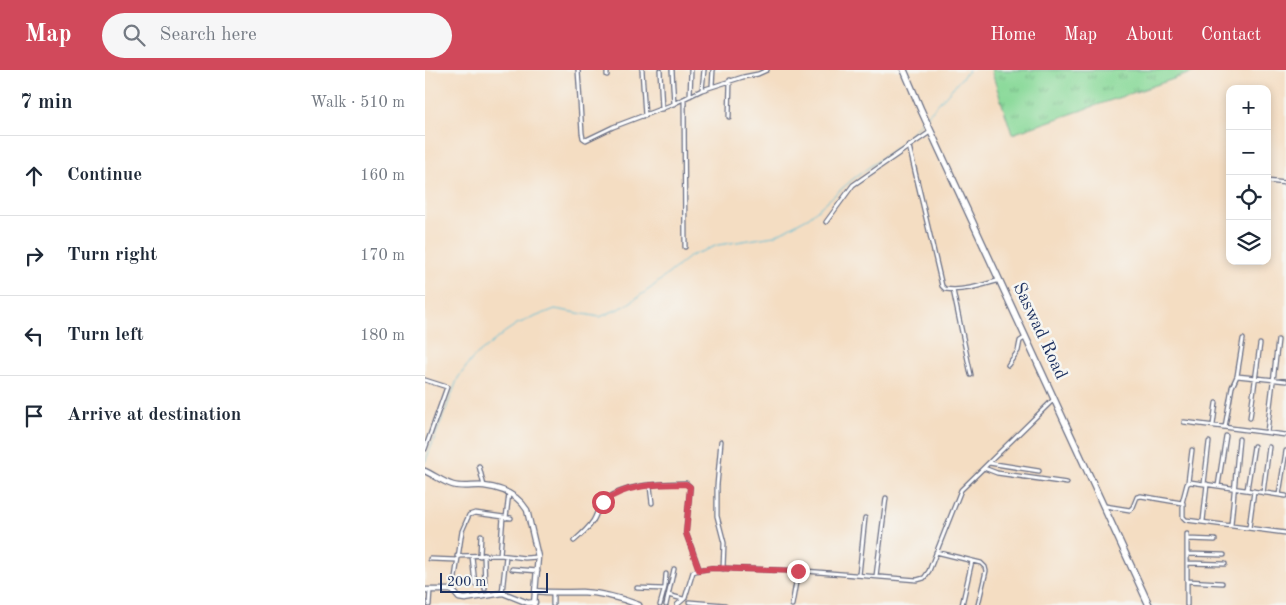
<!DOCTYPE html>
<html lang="en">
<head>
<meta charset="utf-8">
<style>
  :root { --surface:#fff; --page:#f6f6f7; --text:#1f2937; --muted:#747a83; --line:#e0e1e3; --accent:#d1495b }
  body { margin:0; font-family:"Old Standard TT",serif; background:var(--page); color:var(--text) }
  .controls { position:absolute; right:15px; top:15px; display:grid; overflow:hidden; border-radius:10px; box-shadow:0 2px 8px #0003 }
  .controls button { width:45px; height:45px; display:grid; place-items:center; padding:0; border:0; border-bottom:1px solid var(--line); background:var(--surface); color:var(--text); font:25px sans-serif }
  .scale { position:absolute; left:15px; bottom:12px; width:108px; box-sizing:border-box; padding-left:5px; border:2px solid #1b2f5e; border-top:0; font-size:14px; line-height:18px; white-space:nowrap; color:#1b2f5e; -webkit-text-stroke:4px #f6f6f2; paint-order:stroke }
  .stop { position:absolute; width:15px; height:15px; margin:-11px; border:4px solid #d1495b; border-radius:50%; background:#fff }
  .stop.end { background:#d1495b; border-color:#fff; box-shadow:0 1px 5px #0008 }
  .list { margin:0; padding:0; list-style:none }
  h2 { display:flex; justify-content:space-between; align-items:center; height:65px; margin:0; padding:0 20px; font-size:21px }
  h2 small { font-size:16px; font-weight:400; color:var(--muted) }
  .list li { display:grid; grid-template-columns:32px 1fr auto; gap:15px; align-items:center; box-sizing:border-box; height:80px; padding:0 20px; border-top:1px solid var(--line) }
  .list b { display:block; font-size:19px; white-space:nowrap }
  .list em { font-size:16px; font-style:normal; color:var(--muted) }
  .icon { flex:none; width:28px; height:28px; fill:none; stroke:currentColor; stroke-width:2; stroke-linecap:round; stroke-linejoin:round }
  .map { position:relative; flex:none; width:861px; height:535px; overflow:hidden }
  header { display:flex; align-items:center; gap:30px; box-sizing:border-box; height:70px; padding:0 25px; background:var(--accent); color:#fff }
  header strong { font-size:24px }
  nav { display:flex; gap:28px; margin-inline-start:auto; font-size:18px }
  .search { width:350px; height:45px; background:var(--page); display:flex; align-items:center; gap:12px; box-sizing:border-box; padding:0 18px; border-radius:28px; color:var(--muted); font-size:19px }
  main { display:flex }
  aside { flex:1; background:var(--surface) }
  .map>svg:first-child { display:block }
  .grass { fill:url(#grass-tufts); stroke:#52847c }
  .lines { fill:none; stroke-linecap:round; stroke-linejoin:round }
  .stream { stroke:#57bbd5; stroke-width:1 }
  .minor-casing { stroke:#676c81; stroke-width:5.5 }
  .tertiary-casing { stroke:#676c81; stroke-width:7 }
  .trunk-casing { stroke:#676c81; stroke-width:8 }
  .minor { stroke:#fff; stroke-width:3 }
  .tertiary { stroke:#fff; stroke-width:4.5 }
  .trunk { stroke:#fff; stroke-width:5.5 }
  .route { stroke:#d1495b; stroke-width:6 }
  .labels { text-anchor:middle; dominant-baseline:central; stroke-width:5; stroke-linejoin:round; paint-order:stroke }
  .street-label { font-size:18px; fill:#1b2f5e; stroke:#f6f6f2 }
</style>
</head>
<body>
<header>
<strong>Map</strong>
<div class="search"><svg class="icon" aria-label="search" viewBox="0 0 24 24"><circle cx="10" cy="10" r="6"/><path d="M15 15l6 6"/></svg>Search here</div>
<nav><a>Home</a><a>Map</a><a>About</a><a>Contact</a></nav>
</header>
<main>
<aside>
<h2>7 min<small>Walk · 510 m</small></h2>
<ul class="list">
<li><svg class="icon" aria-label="ahead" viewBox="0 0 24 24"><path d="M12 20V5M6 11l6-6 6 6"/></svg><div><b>Continue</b></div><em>160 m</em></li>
<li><svg class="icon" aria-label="right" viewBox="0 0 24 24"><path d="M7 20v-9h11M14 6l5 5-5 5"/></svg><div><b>Turn right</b></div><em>170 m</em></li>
<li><svg class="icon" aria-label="left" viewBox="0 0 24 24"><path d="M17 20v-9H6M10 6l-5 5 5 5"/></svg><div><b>Turn left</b></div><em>180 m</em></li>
<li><svg class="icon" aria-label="arrive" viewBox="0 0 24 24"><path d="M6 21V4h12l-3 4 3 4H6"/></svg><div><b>Arrive at destination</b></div></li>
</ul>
</aside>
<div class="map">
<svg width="861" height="535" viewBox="0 0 861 535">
  <defs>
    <pattern id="grass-tufts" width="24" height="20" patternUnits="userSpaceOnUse" patternTransform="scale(1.25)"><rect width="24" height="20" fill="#89d999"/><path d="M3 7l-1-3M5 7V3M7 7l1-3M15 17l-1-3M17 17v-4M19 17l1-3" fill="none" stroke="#6fb080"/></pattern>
  </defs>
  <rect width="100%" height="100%" fill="#f6f6f2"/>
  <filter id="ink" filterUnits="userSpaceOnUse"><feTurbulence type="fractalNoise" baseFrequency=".02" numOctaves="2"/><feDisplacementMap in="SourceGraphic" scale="10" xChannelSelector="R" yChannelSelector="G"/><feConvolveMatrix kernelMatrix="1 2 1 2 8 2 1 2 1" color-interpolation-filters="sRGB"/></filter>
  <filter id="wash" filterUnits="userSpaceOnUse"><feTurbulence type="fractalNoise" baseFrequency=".0096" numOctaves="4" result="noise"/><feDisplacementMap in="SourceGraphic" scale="20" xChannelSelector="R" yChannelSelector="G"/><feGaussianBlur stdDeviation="1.12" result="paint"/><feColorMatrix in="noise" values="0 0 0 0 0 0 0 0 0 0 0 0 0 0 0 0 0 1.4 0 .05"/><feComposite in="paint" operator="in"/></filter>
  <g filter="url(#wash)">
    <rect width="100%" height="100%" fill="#f4ddc2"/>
    <!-- grass -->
    <path class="grass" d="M 566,0 L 775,0 L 587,64 Z"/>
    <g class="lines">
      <!-- stream -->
      <path class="stream" d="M 502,46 L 544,0
        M 0,392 L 33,308 L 47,289 L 80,262 L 92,254 L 130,239 L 175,247 L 200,236 L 226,218 L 265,186 L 293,175 L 349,166 L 384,147 L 428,109 L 476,74 L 499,49"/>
    </g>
  </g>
  <g filter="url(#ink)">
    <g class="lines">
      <!-- minor casing -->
      <g class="minor-casing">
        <path id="minor" d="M 153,0 L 157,63 L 158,68 L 161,70 L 188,57 L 246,35 L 277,20 L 318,7 L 333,4 L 342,0
          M 217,0 L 220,46
          M 235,0 L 237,39
          M 247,0 L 249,34
          M 182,5 L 182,0
          M 287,16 L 288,0
          M 277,20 L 279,0
          M 265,26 L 266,0
          M 259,29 L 260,177
          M 304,47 L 305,10
          M 484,76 L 517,216 L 520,219 C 538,222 557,215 575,210
          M 842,111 L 861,113
          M 401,152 L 428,115 L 505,62
          M 528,220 L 546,305
          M 583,295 L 593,281 L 595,271 L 601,267
          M 812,306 L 861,311
          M 0,310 L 22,317 L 0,379
          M 825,348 L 835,274
          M 759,352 L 861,365
          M 788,355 L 791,333
          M 800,357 L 807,317 L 812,306 L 818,269
          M 842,362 L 853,270
          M 296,371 L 292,416 L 292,446 L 299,473 L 298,499
          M 564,393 L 614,401
          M 54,396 L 59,416
          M 559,398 L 572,403 L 642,413
          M 763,412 L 767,380
          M 779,414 L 784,372
          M 225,416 L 227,433
          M 793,416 L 801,366
          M 822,420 L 829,376
          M 838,423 L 844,377
          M 854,425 L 861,381
          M 758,433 L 758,447 L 761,450 L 861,463
          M 680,436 L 705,440 L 708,437 L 712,427 L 716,426 L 757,433 L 762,414 L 765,412 L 861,426
          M 81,448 L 84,423
          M 778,451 L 782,414
          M 806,455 L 814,369
          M 824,458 L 829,421
          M 762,464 L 762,535
          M 762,469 L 790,470
          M 149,471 C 156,465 163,459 168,451 C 172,445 173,436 179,431 C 200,413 235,414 261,413 L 265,417 L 261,463 L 274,499
          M 511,482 L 556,493 L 560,497 L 561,501 L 553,535
          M 762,484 L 799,485
          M 59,485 L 60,519
          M 75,485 L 78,447
          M 32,486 L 75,485 L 100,488 L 113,487
          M 47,486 L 50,514
          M 55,486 L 56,465
          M 5,489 L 32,490
          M 762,493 L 800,494
          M 87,499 L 113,501
          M 434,505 L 440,448
          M 451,506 L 461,428
          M 762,511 L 797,513
          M 212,518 L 239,519
          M 28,521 L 37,461 L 44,445 L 50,443 L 86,448
          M 77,523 L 81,486
          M 128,523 L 128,535
          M 243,525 L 258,529
          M 264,532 L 300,535
          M 4,535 L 5,520
          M 235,535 L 240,517 L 241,504
          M 241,535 L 249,499
          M 252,535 L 260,528 L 268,502 L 274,500 L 287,498 L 380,501 L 492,510 L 499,508 L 504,501 L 536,420 L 629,329
          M 367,535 L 373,501
          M 537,535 L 547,491"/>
      </g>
      <!-- tertiary casing -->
      <g class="tertiary-casing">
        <path id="tertiary" d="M 0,401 C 9,405 18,412 28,415 C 38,418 49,415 59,416 C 76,418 93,425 102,440 L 113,487 L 109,535
          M 0,520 L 25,520 L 28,521 L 34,528 L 40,529 L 78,523 L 103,533 L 110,532
          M 111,521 C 126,523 141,522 157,522 C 177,523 196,528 214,535"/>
      </g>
      <!-- trunk casing -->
      <g class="trunk-casing">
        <path id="trunk" d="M 479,0 L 496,40 L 724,535"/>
      </g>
      <!-- minor -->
      <use href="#minor" class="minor"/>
      <!-- tertiary -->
      <use href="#tertiary" class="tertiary"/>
      <!-- trunk -->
      <use href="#trunk" class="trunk"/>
    </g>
  </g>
  <g class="lines" filter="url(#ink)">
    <!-- route -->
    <path class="route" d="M 178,432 C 201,414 233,414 261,414 L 265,417 L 261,463 L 274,500 L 287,498 L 373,501"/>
  </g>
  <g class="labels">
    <!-- street labels -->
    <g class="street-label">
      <text transform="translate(615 261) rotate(65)">Saswad Road</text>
    </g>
  </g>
</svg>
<div class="controls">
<button>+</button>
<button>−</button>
<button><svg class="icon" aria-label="locate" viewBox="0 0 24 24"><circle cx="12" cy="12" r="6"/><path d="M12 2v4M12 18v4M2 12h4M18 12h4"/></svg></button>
<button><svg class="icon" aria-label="layers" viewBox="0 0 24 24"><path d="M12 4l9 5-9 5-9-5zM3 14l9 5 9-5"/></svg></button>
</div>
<div class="scale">200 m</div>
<div class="stop" style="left:178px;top:432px"></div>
<div class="stop end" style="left:373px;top:501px"></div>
</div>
</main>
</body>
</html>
